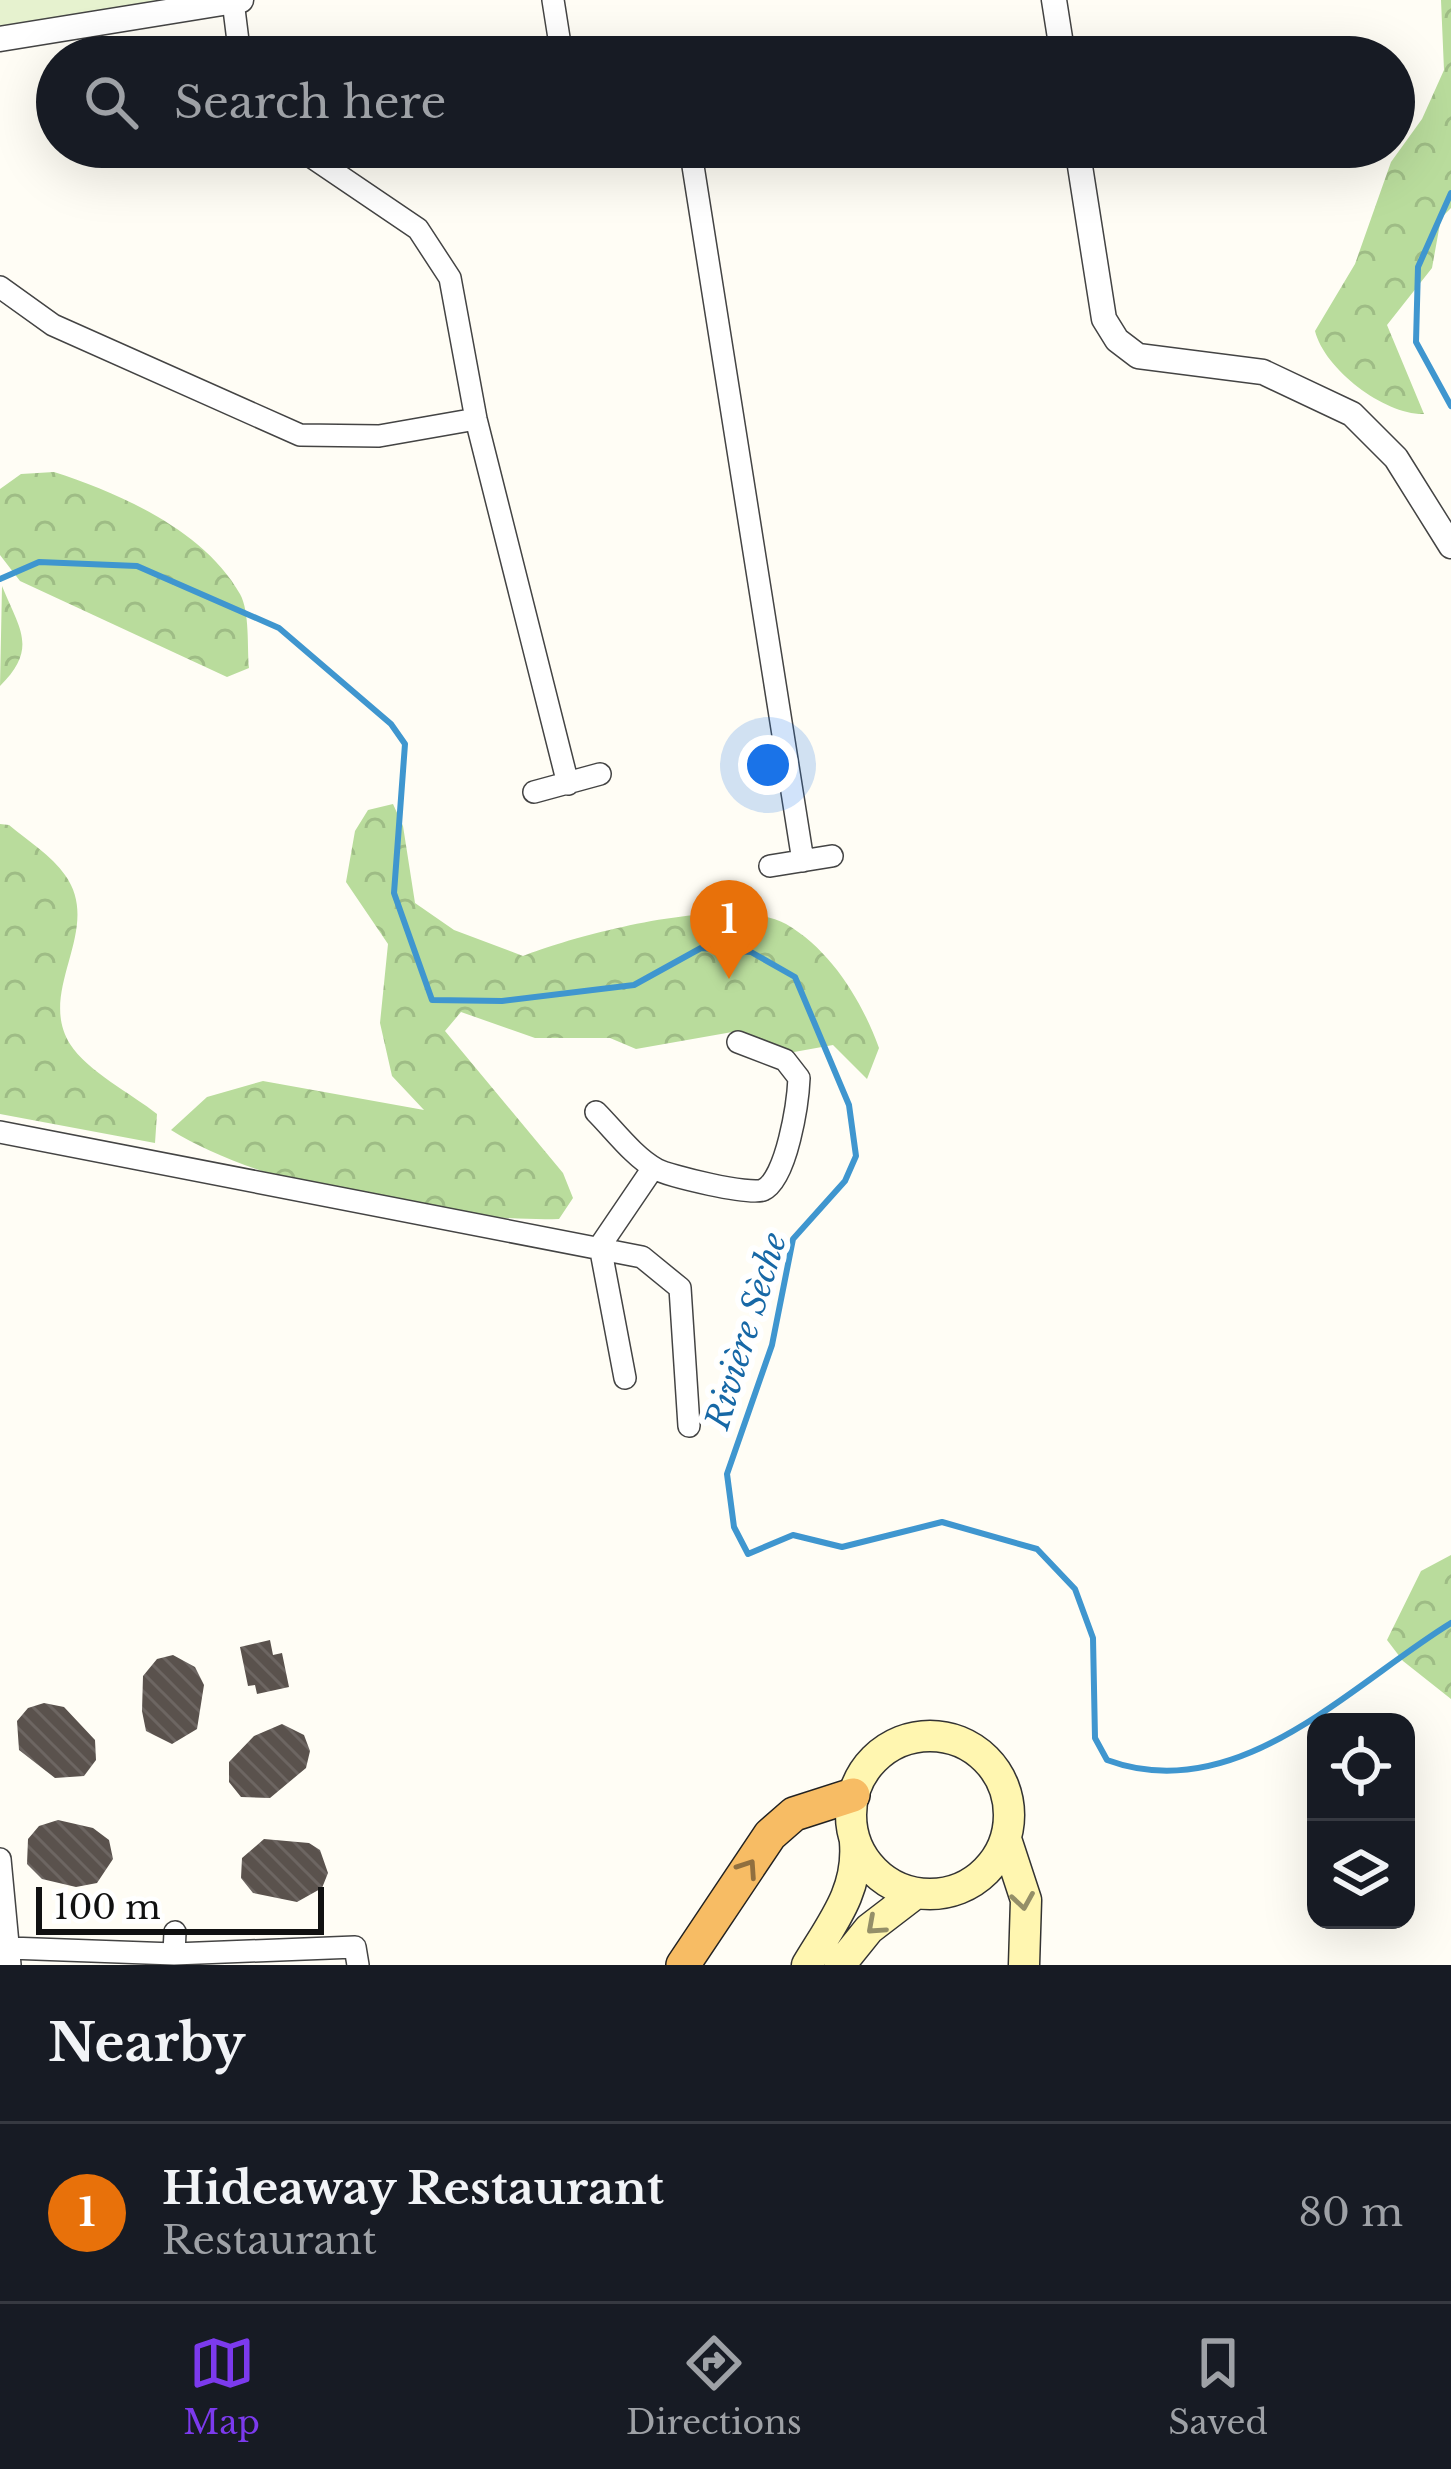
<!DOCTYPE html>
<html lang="en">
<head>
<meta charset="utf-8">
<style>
  :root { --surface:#171b24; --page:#242831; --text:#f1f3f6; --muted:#9ea1a6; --line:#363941; --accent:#7c3aed }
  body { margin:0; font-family:"Libre Baskerville",serif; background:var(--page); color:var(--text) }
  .controls { position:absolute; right:36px; bottom:36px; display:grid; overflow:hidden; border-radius:24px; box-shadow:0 12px 48px #0002 }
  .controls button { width:108px; height:108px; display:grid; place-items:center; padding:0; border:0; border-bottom:3px solid var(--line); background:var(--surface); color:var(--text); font:60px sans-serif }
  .scale { position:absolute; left:36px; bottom:30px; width:288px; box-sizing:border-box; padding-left:12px; border:6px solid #111; border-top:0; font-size:33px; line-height:42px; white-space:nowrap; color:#111; -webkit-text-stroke:9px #fff; paint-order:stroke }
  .you { position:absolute; left:768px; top:765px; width:42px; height:42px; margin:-30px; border:9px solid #fff; border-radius:50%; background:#1a73e8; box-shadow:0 0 0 18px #1a73e833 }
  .badge { display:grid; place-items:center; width:78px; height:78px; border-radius:50%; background:var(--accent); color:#fff; font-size:39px; font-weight:700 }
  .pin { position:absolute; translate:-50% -99px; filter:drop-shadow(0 3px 6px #0008) }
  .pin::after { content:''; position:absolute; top:63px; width:42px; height:36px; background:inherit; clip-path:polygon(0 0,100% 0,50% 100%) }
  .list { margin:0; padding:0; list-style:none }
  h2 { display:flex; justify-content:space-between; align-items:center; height:156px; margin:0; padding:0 48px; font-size:51px }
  h2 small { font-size:39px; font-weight:400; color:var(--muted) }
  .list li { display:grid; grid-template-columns:78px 1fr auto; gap:36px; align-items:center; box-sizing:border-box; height:180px; padding:0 48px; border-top:3px solid var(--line) }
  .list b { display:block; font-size:45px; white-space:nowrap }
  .list p { margin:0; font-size:39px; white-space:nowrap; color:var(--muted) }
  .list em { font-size:39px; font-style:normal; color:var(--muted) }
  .icon { flex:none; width:66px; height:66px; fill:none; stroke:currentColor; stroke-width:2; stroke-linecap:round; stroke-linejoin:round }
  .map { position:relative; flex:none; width:1451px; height:1965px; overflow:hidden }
  .search { position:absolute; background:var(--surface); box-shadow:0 12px 48px #0002; left:36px; right:36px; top:36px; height:132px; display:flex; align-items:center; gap:30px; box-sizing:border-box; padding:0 42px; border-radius:66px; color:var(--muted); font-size:45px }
  .sheet { height:336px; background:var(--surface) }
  nav { display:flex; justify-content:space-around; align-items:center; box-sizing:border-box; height:168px; border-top:3px solid var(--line); background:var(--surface); font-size:33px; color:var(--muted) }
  nav a { display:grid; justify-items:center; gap:6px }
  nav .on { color:var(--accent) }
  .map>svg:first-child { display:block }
  .forest { fill:url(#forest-crowns) }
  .pitch { fill:#e6f2cf }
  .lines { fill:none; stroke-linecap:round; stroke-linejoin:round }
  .stream { stroke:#3f96cf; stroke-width:6 }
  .building { fill:url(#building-back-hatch) }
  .minor-casing { stroke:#444; stroke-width:24 }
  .tertiary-casing { stroke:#444; stroke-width:27 }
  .secondary-casing { stroke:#333; stroke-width:33 }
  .trunk-casing { stroke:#222; stroke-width:36 }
  .minor { stroke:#fff; stroke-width:21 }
  .tertiary { stroke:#fff; stroke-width:24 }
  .secondary { stroke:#fff6b0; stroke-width:30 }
  .trunk { stroke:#f7bc64; stroke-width:33 }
  .oneway { stroke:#906f3f }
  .oneway2 { stroke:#948f68 }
  .labels { text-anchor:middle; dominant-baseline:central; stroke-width:12; stroke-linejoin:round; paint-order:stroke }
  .water-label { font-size:33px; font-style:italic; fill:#1768a6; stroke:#fff }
</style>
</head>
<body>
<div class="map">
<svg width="1451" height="1965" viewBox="0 0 1451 1965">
  <defs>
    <pattern id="forest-crowns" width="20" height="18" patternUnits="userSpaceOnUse" patternTransform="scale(3)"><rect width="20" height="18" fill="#b9dc9c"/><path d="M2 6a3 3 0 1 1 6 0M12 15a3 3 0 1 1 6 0" fill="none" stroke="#9ebc85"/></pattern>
    <pattern id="building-back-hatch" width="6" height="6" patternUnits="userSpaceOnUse" patternTransform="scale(3)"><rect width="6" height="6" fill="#5a524d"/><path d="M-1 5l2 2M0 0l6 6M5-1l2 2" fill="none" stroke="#6d6662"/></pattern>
  </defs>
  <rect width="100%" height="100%" fill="#fffdf5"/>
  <!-- forest -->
  <path class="forest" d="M 1441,0 L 1451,0 L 1451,208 L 1441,218 L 1432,268 L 1387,325 L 1424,414 C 1385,415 1325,370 1315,331 L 1355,264 L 1391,162 L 1422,119 L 1444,70 Z
    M 54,472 C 119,493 204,530 240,594 C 250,612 247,647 249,668 L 227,677 L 20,581 L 0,555 L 0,489 L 21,474 Z
    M 2,586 C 20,630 38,648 0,686 Z
    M 393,804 L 403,826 L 415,903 L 454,930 L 523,956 C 579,934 731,894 786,924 C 831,950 862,1001 879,1048 L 867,1079 L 833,1045 L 783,1054 L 738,1031 L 636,1049 L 610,1038 L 535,1038 L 461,1012 L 445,1031 L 563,1173 L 573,1198 L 559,1219 C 449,1222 264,1188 171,1130 L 207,1097 L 263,1081 L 424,1110 L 392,1076 L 380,1023 L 388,944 L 346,882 L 355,831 L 368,810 Z
    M 0,824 L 9,825 C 27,840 52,856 65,875 C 104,929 36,990 70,1044 C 87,1071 132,1094 157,1114 L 155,1143 L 0,1114 Z
    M 1451,1555 L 1451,1699 L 1403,1661 L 1387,1640 L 1421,1571 Z"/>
  <!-- pitch -->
  <path class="pitch" d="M 0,0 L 182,0 L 0,30 Z"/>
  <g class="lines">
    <!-- stream -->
    <path class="stream" d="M 1451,193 L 1418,267 L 1416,342 L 1451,406
      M 0,579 L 39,562 L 137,566 L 279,628 L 391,724 L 405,744 L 394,893 L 432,1000 L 502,1001 L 634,985 L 701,948 L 751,952 L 795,977 L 849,1105 L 856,1156 L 845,1181 L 793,1239 L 772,1345 L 727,1474 L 734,1527 L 748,1554 L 793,1535 L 842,1547 L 942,1522 L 1037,1549 L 1075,1589 L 1093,1638 L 1095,1738 L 1107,1760 C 1237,1808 1350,1685 1451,1623"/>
  </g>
  <!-- building -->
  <path class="building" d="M 270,1640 L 273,1655 L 282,1653 L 289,1687 L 257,1694 L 255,1685 L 248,1686 L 240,1647 Z
    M 173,1655 L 195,1667 L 204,1685 L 197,1729 L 172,1744 L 146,1731 L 142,1711 L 143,1676 L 157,1659 Z
    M 44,1703 L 64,1707 L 95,1740 L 96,1760 L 84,1776 L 55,1778 L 19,1750 L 17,1721 L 28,1708 Z
    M 282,1724 L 304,1735 L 310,1751 L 306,1768 L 270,1798 L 241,1797 L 229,1782 L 229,1762 L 254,1736 Z
    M 58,1820 L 93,1828 L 109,1840 L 113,1859 L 97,1883 L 76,1887 L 42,1879 L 27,1864 L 28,1839 L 39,1826 Z
    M 264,1839 L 309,1843 L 320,1850 L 328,1873 L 322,1888 L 297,1902 L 253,1893 L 241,1878 L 242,1858 Z"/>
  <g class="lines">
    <!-- minor casing -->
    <g class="minor-casing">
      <path id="minor" d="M 553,0 L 562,57
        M 233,1 L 240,57
        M 297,147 L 418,229 L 450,278 L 476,419 L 568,784
        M 690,147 L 803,861
        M 0,287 L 53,325 L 300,435 L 379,436 L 476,419
        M 534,792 L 600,774
        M 770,866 L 832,856
        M 596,1112 C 614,1130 634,1157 656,1169 C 668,1176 752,1196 763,1190 C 787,1179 798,1102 799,1078 L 785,1060 L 738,1042
        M 0,1132 L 642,1257 L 680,1288 L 689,1426
        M 625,1378 L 600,1246 L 653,1168
        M 0,1859 L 10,1965
        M 9,1948 L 174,1954 L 175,1932
        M 174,1954 L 355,1947 L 358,1965"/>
    </g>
    <!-- tertiary casing -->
    <g class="tertiary-casing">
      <path id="tertiary" d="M 1054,0 L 1063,57
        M 0,39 L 241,0
        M 1077,147 L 1104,319 L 1117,340 L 1138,356 L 1263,372 L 1352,414 L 1396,458 L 1451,546"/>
    </g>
    <!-- secondary casing -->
    <g class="secondary-casing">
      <path id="secondary" d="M851 1815a79 79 0 1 1 158 0a79 79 0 1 1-158 0Z
        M 1006,1839 L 1026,1900 L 1024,1965
        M 807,1965 C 832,1923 859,1891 855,1842
        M 840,1965 L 869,1929 L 916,1893"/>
    </g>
    <!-- trunk casing -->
    <g class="trunk-casing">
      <path id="trunk" d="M 683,1965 L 770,1835 L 794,1814 L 853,1795"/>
    </g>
    <!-- minor -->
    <use href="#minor" class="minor"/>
    <!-- tertiary -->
    <use href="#tertiary" class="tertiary"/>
    <!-- secondary -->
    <use href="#secondary" class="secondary"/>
    <!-- trunk -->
    <use href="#trunk" class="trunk"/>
  </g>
  <!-- one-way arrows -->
  <defs><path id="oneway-chevron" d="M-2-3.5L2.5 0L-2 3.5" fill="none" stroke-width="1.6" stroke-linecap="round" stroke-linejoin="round" transform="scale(3)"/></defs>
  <use class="oneway" href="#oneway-chevron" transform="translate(748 1868) rotate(-56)"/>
  <g class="oneway2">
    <use href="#oneway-chevron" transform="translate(1023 1901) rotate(81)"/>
    <use href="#oneway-chevron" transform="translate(875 1926) rotate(138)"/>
  </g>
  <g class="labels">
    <!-- water labels -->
    <g class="water-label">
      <text transform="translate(746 1331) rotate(-73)">Rivière Sèche</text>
    </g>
  </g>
</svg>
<div class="controls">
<button><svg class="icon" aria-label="locate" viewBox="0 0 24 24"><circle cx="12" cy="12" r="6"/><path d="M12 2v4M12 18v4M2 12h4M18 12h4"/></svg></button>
<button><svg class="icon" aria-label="layers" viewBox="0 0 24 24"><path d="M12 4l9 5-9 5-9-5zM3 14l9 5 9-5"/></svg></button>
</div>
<div class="scale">100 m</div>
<div class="you"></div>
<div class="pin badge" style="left:729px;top:979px;background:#e8710a">1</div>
<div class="search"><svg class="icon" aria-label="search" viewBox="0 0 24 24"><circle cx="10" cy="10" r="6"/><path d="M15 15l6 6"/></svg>Search here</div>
</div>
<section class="sheet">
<h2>Nearby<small></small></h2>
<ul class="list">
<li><span class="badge" style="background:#e8710a">1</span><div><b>Hideaway Restaurant</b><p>Restaurant</p></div><em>80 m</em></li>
</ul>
</section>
<nav>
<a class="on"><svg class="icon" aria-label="map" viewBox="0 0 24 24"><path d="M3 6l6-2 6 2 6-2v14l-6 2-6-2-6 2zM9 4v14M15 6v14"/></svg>Map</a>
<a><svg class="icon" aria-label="directions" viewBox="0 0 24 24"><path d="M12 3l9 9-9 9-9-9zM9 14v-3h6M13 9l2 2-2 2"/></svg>Directions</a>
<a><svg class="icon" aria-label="saved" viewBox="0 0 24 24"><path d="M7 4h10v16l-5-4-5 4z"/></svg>Saved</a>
</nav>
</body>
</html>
